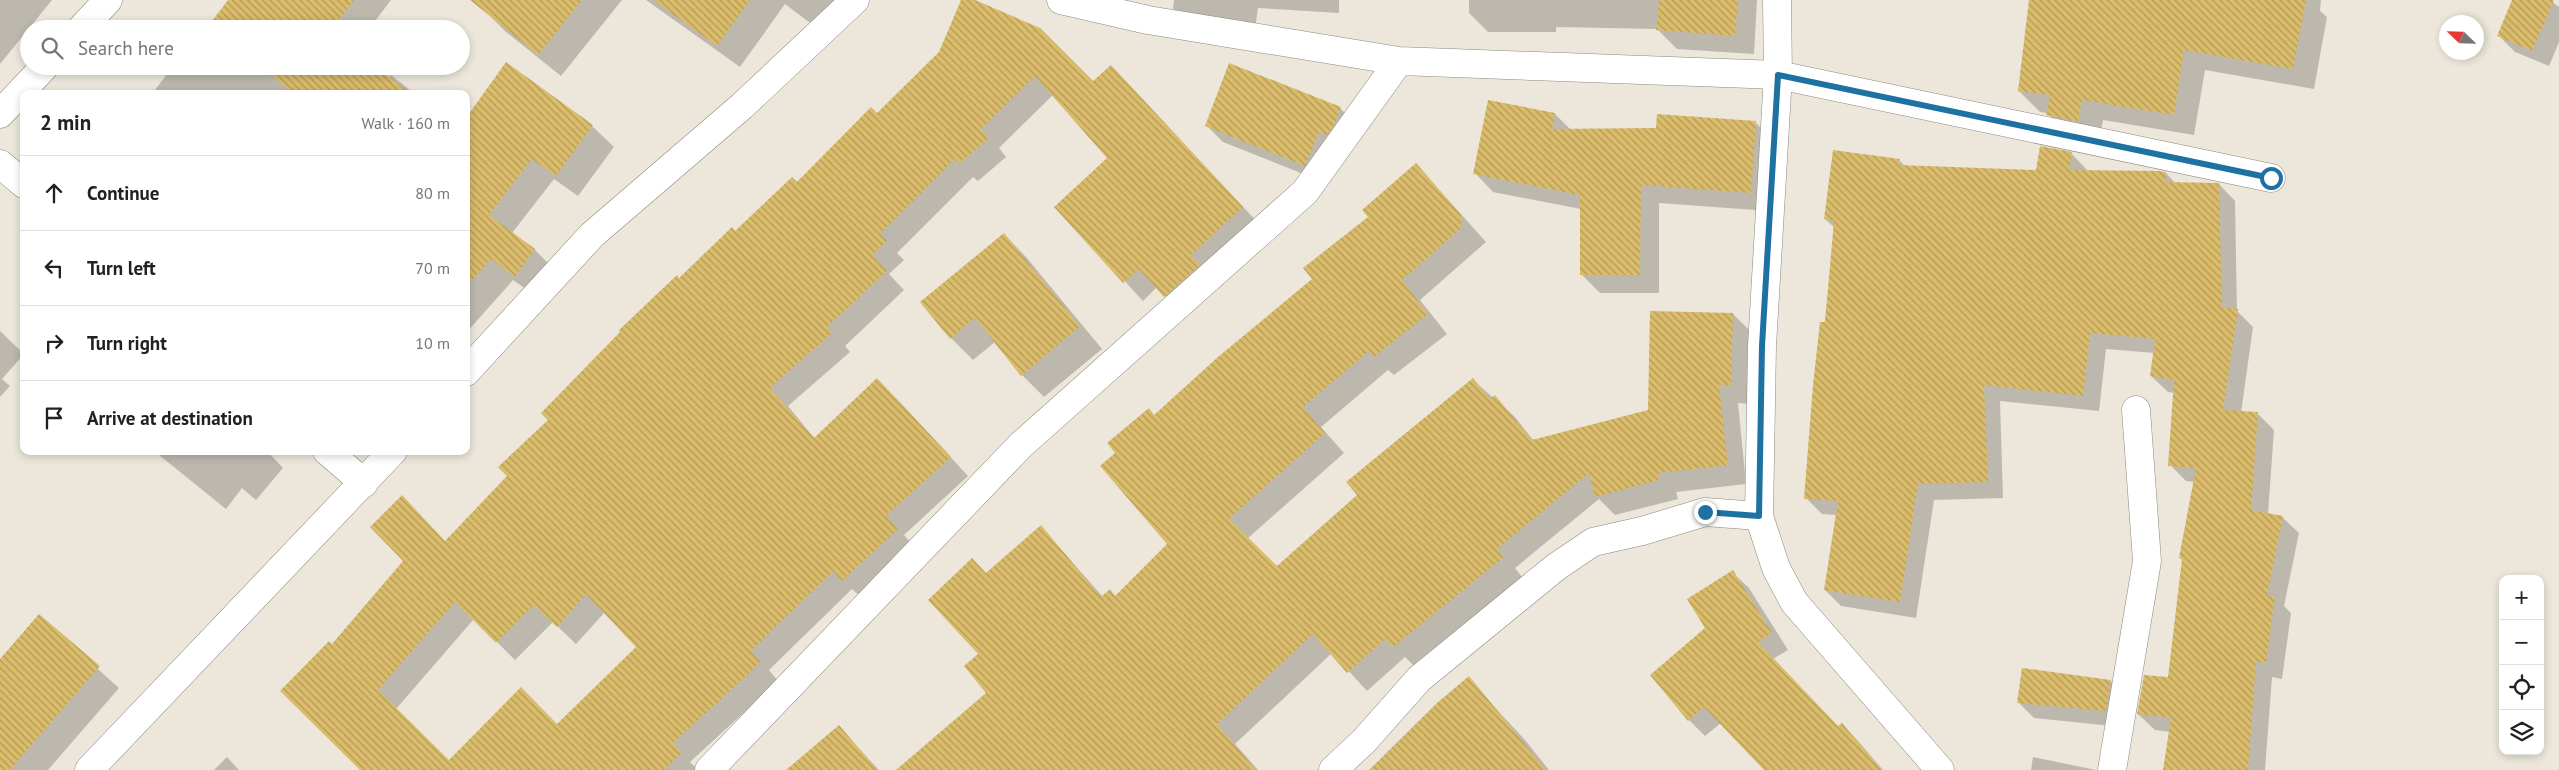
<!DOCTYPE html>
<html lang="en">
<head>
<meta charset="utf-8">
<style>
  :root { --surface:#fff; --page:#f2f2f2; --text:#202124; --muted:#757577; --line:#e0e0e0 }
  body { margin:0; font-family:"PT Sans",sans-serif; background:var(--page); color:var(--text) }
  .controls { position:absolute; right:15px; bottom:15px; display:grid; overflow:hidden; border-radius:10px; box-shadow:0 2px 8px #0003 }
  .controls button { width:45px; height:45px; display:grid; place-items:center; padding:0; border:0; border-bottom:1px solid var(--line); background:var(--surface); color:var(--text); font:25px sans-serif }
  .compass { position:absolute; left:2439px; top:15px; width:45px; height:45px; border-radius:50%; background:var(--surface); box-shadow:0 2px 8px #0003; rotate:293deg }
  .stop { position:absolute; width:15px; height:15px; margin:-11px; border:4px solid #1d72a2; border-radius:50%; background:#fff }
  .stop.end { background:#1d72a2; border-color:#fff; box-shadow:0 1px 5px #0008 }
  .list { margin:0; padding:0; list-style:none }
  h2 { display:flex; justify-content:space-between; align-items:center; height:65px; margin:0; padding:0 20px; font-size:21px }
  h2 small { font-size:16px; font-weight:400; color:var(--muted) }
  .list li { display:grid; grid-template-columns:32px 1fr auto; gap:15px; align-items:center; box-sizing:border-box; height:75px; padding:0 20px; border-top:1px solid var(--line) }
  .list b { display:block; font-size:19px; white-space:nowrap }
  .list em { font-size:16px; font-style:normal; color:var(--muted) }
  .icon { flex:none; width:28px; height:28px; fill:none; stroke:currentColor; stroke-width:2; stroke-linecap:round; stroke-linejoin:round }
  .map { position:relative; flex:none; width:2559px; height:770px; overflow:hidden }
  .search { position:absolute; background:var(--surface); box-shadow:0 2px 8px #0003; left:20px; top:20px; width:450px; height:55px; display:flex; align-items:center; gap:12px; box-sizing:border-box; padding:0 18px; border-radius:28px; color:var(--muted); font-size:19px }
  .panel { position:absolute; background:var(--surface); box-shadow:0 2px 8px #0003; left:20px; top:90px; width:450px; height:365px; border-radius:10px }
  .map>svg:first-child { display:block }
  .shadow { fill:#0003; fill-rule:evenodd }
  .building { fill:url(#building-back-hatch); fill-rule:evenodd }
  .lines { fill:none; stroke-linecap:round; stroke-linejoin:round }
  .minor-casing { stroke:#8d897c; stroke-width:29 }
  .minor { stroke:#fff; stroke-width:28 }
  .route { stroke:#1d72a2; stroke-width:6 }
</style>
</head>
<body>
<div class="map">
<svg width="2559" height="770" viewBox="0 0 2559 770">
  <defs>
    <pattern id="building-back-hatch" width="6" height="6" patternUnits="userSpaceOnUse" patternTransform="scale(1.25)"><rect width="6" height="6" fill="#dabc6b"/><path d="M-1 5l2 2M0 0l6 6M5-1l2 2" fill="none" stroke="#b19958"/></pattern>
  </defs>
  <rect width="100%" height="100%" fill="#ece7da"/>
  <!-- shadow -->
  <path class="shadow" d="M 0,0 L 52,0 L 0,64 Z
    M 230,0 L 391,0 L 369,29 L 207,29 Z
    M 491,0 L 622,0 L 561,76 L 506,32 L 484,10 Z
    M 646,0 L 845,0 L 822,32 L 785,4 L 740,67 Z
    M 962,0 L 972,0 L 1093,83 L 1129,85 L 1261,226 L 1183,314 L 1157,287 L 1143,301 L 1056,207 L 1108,158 L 1053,95 L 999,148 L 1006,157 L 978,181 L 973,177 L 897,253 L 904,260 L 889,274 L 904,290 L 845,346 L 850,352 L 788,406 L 815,439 L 896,398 L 968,476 L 904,535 L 915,548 L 862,598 L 852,589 L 769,670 L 778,681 L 690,762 L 698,770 L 360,770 L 332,646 L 445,542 L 509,476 L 549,420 L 679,280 L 877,115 L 940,53 ZM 605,612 L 638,648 L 557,726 L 449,762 L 396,709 L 474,619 L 515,660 L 553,622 L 576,644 Z
    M 1174,0 L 1339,0 L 1339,13 L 1258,8 L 1254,37 L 1192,27 L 1173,8 Z
    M 1469,0 L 1757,0 L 1754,54 L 1677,49 L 1657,29 L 1556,27 L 1556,32 L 1488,32 L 1469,13 Z
    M 2030,0 L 2321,0 L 2320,11 L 2327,17 L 2314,89 L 2205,70 L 2194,135 L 2103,120 L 2099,142 L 2068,135 L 2048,113 L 2040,112 L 2019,91 Z
    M 2513,0 L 2550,0 L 2559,7 L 2559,42 L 2549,66 L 2515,52 L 2499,36 Z
    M 173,66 L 374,66 L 389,78 L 391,75 L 415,94 L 152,94 Z
    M 1340,108 L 1356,125 L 1321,181 L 1223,142 L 1206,125 Z
    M 1555,114 L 1571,130 L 1657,130 L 1755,122 L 1774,141 L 1769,211 L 1659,203 L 1659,293 L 1600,293 L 1581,274 L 1581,209 L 1493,192 L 1475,173 Z
    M 466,121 L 592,126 L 614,147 L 578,196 L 554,179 L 512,233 L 534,249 L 556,271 L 537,297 L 513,280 L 466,333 Z
    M 2041,147 L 2072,154 L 2088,171 L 2166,173 L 2176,184 L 2219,184 L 2235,201 L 2237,311 L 2253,327 L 2241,413 L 2258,414 L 2274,430 L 2268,514 L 2282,517 L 2299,533 L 2284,606 L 2291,613 L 2282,679 L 2272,677 L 2265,770 L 2164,770 L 2170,732 L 2155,730 L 2138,714 L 2170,679 L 2183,561 L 2180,558 L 2194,482 L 2186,481 L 2170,465 L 2175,393 L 2168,392 L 2151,376 L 2155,353 L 2106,349 L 2099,411 L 2000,401 L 2003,498 L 1934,500 L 1916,618 L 1841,606 L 1825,590 L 1837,515 L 1822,514 L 1806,498 L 1835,228 L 1825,219 L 1900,161 L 1906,167 L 2037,171 Z
    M 1416,164 L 1486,242 L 1420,300 L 1447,334 L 1394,375 L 1388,370 L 1321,427 L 1344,453 L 1247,539 L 1277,568 L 1359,495 L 1473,380 L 1514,416 L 1534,441 L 1649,411 L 1733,314 L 1752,333 L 1750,404 L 1738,403 L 1746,484 L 1676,492 L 1678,499 L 1615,515 L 1599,499 L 1515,568 L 1522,577 L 1413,665 L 1405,657 L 1367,691 L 1332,653 L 1235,744 L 1258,770 L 898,770 L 988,693 L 980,654 L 987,574 L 1041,527 L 1103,597 L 1110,591 L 1116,597 L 1168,544 L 1155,416 L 1314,279 Z
    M 1004,234 L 1026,257 L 1102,349 L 1044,397 L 1022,375 L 995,342 L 973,360 L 951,338 Z
    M 0,331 L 24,354 L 2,379 L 10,386 L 0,397 Z
    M 154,451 L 267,451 L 283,468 L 256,500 L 242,488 L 226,509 Z
    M 1732,572 L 1749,588 L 1788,650 L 1773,659 L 1838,728 L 1842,725 L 1858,741 L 1883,770 L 1766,770 L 1721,723 L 1705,736 L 1689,720 L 1707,628 Z
    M 39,616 L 119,688 L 48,770 L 0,770 L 0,661 Z
    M 2111,681 L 2127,698 L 2122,727 L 2034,718 L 2018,702 Z
    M 1475,686 L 1525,740 L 1549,770 L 1386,770 Z
    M 839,727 L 879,770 L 788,770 Z
    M 227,757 L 239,770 L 214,770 Z
    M 2033,757 L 2096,770 L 2031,770 Z"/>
  <!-- building -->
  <path class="building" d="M 228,0 L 354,0 L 332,29 L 213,29 L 209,25 Z
    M 470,0 L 582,0 L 538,55 Z
    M 653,0 L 750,0 L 717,46 Z
    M 961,0 L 975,0 L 1040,28 L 1093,81 L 1111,65 L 1243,207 L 1191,255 L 1200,265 L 1164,297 L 1139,269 L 1123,283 L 1054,207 L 1107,158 L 1035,76 L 981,129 L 989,138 L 959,164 L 955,159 L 880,234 L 887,241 L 872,255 L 887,271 L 827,327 L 832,333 L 770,388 L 814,438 L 877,378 L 951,457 L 886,516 L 898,529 L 842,581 L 833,571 L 751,651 L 761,662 L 673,743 L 682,753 L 664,770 L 360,770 L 280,691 L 329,641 L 332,644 L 403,561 L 370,527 L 402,495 L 445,541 L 507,476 L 498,467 L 548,420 L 541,413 L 620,332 L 619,330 L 677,275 L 679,278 L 732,227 L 735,231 L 792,177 L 797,182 L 871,107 L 877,113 L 939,52 ZM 586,594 L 636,647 L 557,724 L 521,687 L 449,760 L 378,690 L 455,602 L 496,643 L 534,605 L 557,627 Z
    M 1659,0 L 1738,0 L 1735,36 L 1656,30 Z
    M 2029,0 L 2306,0 L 2293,69 L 2184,50 L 2174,115 L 2082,100 L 2078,122 L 2046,115 L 2050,95 L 2018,91 Z
    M 2512,0 L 2554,0 L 2532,51 L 2497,36 Z
    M 506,62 L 593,125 L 556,176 L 532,159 L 489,215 L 535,249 L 515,277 L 491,259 L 466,287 L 466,118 Z
    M 1229,63 L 1341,107 L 1334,125 L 1327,135 L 1319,132 L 1305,166 L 1205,126 Z
    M 260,66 L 376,66 L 411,94 L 294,94 Z
    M 1488,100 L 1555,113 L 1552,129 L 1656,128 L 1657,114 L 1756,121 L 1751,193 L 1641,185 L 1640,275 L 1580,275 L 1580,195 L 1473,174 Z
    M 2040,146 L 2072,152 L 2069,170 L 2159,171 L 2166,172 L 2166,182 L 2219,183 L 2222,307 L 2238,309 L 2223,410 L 2258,412 L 2251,510 L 2283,516 L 2267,595 L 2275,596 L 2266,663 L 2256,662 L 2248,770 L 2163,770 L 2171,718 L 2137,714 L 2144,675 L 2168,677 L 2182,559 L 2179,558 L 2196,468 L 2168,466 L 2174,380 L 2150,376 L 2155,339 L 2090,333 L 2083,396 L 1984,385 L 1988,482 L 1918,484 L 1900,602 L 1824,590 L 1838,501 L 1804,499 L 1813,385 L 1820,322 L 1825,322 L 1834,221 L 1824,219 L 1833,150 L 1900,159 L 1899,165 L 2036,170 Z
    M 1416,163 L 1461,215 L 1461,228 L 1402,280 L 1428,314 L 1374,357 L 1369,351 L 1303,407 L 1325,433 L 1229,519 L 1277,566 L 1357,495 L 1346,482 L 1473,378 L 1490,399 L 1495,395 L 1532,440 L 1648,410 L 1650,311 L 1733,313 L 1731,385 L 1719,385 L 1728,465 L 1658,473 L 1659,480 L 1595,497 L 1589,473 L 1497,549 L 1504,557 L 1393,647 L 1385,639 L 1347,673 L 1313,634 L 1217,724 L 1256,770 L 896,770 L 986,693 L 964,666 L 978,654 L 928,600 L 972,558 L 986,573 L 1041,525 L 1101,597 L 1110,589 L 1115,596 L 1167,544 L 1100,466 L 1115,453 L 1107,443 L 1149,408 L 1154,415 L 1218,357 L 1312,279 L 1303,268 L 1368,217 L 1362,210 Z
    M 1004,233 L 1080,326 L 1021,376 L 975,318 L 950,339 L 920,302 Z
    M 1733,570 L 1772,633 L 1758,642 L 1838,726 L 1842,723 L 1882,770 L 1764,770 L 1704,707 L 1688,721 L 1650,675 L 1705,628 L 1687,599 Z
    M 39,614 L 100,666 L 10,770 L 0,770 L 0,659 Z
    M 2022,668 L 2111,680 L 2106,711 L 2017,703 Z
    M 1469,676 L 1546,770 L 1369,770 L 1437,703 Z
    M 839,725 L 877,770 L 786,770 Z"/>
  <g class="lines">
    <!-- minor casing -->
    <g class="minor-casing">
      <path id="minor" d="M 1061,0 L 1148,20 L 1399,61 L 1778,75 L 2271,178
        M 1777,0 L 1778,75 L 1762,346 L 1759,516 L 1776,568 L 1794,602 L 1940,770
        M 81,29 L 108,0
        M 0,114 L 45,66
        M 0,164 L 24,184
        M 466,372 L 592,235 L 742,106 L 855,0
        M 327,451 L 364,483
        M 89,770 L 393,451
        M 709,770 L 1021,445 L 1305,192 L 1399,61
        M 1333,770 L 1364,741 L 1419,679 L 1556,567 L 1593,542 L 1642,531 L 1705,512 L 1759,516
        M 2112,770 L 2147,561 L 2136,410"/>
    </g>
    <!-- minor -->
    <use href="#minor" class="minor"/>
  </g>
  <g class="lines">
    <!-- route -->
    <path class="route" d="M 1705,512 L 1759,516 L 1762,346 L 1778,75 L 2271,178"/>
  </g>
</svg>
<div class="controls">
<button>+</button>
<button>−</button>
<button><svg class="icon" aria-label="locate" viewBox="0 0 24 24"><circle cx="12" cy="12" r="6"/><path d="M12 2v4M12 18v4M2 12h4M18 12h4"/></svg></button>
<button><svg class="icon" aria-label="layers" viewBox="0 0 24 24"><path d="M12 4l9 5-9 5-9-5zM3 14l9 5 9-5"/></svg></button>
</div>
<svg class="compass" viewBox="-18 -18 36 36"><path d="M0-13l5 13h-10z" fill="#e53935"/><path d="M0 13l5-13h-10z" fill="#757577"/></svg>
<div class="stop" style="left:2271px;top:178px"></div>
<div class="stop end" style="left:1705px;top:512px"></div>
<div class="search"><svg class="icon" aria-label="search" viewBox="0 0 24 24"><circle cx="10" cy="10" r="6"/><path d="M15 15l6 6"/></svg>Search here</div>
<section class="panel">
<h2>2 min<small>Walk · 160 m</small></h2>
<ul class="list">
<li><svg class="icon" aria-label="ahead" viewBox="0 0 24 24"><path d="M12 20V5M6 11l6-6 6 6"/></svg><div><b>Continue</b></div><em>80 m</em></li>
<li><svg class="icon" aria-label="left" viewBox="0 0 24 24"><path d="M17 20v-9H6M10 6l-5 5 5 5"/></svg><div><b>Turn left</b></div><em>70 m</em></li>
<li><svg class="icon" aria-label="right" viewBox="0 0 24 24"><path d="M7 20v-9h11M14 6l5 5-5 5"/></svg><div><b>Turn right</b></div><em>10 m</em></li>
<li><svg class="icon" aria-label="arrive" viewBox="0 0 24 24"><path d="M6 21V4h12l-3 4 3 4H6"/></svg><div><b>Arrive at destination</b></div></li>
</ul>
</section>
</div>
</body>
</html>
